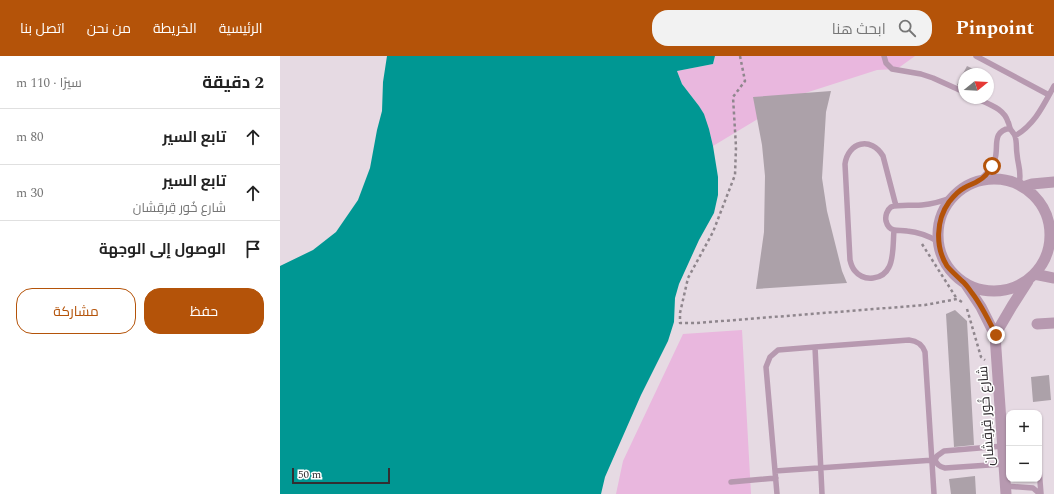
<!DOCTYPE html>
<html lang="ar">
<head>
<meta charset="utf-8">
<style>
  :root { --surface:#fff; --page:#f2f2f2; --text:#222; --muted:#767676; --line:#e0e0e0; --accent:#b45309 }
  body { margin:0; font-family:Spectral,Cairo,serif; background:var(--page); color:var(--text); direction:rtl }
  .controls { position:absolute; right:12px; bottom:12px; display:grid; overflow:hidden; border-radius:8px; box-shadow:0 1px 3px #0004 }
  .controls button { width:36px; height:36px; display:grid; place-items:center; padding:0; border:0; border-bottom:1px solid var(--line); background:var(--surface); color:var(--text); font:20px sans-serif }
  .compass { position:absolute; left:678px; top:12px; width:36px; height:36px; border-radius:50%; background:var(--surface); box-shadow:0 1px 3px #0004; rotate:72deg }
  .scale { position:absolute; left:12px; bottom:10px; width:98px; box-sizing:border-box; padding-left:4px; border:2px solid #322e31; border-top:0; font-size:11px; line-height:14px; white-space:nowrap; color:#322e31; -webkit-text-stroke:3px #fff; paint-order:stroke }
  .stop { position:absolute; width:12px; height:12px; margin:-9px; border:3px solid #b45309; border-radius:50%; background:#fff }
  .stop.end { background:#b45309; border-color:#fff; box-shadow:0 1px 4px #0008 }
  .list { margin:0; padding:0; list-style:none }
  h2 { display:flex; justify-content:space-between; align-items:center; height:52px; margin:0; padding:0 16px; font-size:17px }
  h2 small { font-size:13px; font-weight:400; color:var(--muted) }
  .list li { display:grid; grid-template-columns:26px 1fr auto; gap:12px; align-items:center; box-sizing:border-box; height:56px; padding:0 16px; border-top:1px solid var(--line) }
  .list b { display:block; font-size:15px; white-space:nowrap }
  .list p { margin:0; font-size:13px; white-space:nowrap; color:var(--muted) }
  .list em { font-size:13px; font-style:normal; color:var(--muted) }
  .actions { display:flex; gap:8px; padding:12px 16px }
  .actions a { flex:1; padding:9px 0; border:1px solid var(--accent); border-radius:16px; text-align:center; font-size:14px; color:var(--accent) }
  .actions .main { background:var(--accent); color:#fff }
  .icon { flex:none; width:22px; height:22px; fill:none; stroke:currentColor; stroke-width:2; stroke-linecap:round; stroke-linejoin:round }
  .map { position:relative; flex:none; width:774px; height:438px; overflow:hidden; direction:ltr }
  header { display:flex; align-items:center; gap:24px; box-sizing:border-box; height:56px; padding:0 20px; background:var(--accent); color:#fff }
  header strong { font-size:19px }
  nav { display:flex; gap:22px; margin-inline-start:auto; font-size:14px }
  .search { width:280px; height:36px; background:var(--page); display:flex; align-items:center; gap:10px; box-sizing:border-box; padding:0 14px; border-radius:16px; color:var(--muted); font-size:15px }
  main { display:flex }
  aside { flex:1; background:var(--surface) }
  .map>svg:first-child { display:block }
  .green { fill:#e9b7de }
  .water { fill:#009793 }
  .building { fill:#aca1a9 }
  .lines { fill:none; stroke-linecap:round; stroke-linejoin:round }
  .path { stroke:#8f868d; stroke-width:2.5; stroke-dasharray:3 3; stroke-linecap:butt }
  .service { stroke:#b799b0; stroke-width:5.5 }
  .minor { stroke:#b799b0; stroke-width:11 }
  .route { stroke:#b45309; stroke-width:5 }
  .labels { text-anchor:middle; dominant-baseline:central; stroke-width:3; stroke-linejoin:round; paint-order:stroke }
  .street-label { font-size:14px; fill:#322e31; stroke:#fff }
</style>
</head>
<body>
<header>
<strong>Pinpoint</strong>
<div class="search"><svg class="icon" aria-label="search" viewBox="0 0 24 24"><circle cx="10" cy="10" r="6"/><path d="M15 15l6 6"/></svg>ابحث هنا</div>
<nav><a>الرئيسية</a><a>الخريطة</a><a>من نحن</a><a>اتصل بنا</a></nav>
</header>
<main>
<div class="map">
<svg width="774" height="438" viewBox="0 0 774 438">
  <rect width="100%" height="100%" fill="#e6dae3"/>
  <!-- green -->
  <path class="green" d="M 435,0 L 635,0 L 617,13 L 597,14 L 516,40 L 433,90 L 429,73 L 419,50 L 402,28 L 397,15 L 433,8 Z
    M 462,274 L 471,438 L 336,438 L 343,405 L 403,278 Z"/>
  <!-- water -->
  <path class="water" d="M 107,0 L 435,0 L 433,8 L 397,15 L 402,28 L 419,50 L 424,58 L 429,73 L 433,90 L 438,121 L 438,139 L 434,157 L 419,184 L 399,228 L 395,242 L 394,266 L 388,285 L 361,339 L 325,421 L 321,438 L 0,438 L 0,210 L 33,194 L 56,176 L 78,144 L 90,112 L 97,74 L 102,55 L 103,26 Z"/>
  <!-- building -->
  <path class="building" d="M 687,10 L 704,18 L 684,18 L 684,33 L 677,29 Z
    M 708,20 L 712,23 L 708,31 Z
    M 551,35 L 546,56 L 542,122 L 547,155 L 562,215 L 567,227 L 476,233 L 484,176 L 485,120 L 482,89 L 473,41 Z
    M 675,254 L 687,265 L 694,389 L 674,391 L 666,258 Z
    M 769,319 L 771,344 L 753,346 L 751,321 Z
    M 695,420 L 696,438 L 671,438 L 669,423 Z"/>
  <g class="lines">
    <!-- path -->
    <path class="path" d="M 460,0 L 465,25 L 453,41 L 456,91 L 455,119 L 433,176 L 408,222 L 400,257 L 400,267 L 417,267 L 645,249 L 677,243 L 682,246
      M 642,188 L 677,243
      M 687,253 L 701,301 L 705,304"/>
    <!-- service -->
    <path class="service" d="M 604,0 L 606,7 L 612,13 L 641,18 L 653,22 L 684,36
      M 696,0 L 769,39
      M 696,42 C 708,48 724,52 728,66 C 729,67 729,70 730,72 C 731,75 734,77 735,80 C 737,86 736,92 737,98 C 738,111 742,115 739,129
      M 735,80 C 755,68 763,50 774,30
      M 698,125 C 706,119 712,113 715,103 C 719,90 711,76 730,72
      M 614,174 C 613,185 614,202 609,211 C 603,224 584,226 575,215 C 572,212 571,208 570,204 L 565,108 C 568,86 591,80 603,100 L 616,150
      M 659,186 C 649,180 638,176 627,175 C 623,174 618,175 614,174 C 610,173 607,169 606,165 C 605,160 607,154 611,151 C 618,148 634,150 642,149 C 653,148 663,145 673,141
      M 655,404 C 657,409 660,411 665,412 L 724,408
      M 655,404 L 657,400 L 664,395 L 723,390
      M 759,412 L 761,438
      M 495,415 L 654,404
      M 451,426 L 496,422
      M 726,430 L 753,432 L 760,438
      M 497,438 L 486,311 L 490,301 L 498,294 L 535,291
      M 542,438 L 535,291 L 629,284 C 637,285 642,288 645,296 L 654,438"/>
    <!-- minor -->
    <path class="minor" d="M658 179a56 56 0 1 1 112 0a56 56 0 1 1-112 0Z
      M 743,131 L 752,128 L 774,126
      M 754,218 L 774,222
      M 685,227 L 701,251 L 715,279 L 726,438
      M 757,268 L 774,267
      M 715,279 L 732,250 L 748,225"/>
  </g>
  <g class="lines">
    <!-- route -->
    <path class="route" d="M 712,110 C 709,116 704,122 698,125 C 694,128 688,129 684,132 C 678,135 673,141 669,146 C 656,164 655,191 667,210 C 672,216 677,220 682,225 C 686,228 689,233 692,237 C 702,250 709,265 716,279"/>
  </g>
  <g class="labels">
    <!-- street labels -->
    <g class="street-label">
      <text transform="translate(706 360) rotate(-94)">شارع خُور قِرقِشان</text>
    </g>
  </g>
</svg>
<div class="controls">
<button>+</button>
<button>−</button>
</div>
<svg class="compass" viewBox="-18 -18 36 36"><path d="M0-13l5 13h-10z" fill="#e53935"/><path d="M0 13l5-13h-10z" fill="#767676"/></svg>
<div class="scale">50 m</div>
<div class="stop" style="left:712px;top:110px"></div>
<div class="stop end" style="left:716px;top:279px"></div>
</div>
<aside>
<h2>2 دقيقة<small>سيرًا · 110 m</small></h2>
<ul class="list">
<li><svg class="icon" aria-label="ahead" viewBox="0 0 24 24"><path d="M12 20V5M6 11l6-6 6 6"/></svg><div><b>تابع السير</b></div><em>80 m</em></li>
<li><svg class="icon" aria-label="ahead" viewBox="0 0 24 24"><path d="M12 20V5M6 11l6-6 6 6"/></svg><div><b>تابع السير</b><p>شارع خُور قِرقِشان</p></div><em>30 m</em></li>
<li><svg class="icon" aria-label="arrive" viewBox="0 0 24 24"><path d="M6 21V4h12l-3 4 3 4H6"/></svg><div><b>الوصول إلى الوجهة</b></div></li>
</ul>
<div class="actions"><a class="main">حفظ</a><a>مشاركة</a></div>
</aside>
</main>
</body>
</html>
